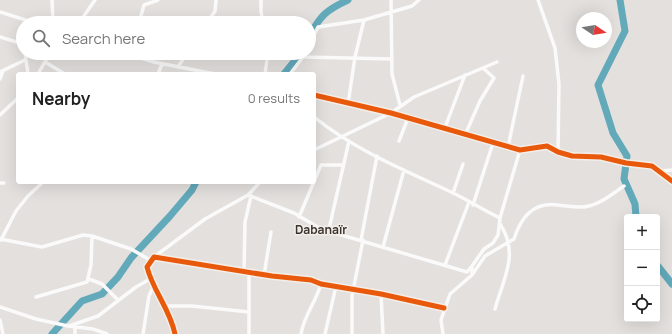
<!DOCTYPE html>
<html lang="en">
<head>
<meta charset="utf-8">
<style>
  :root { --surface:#fff; --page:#f2f2f2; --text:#222; --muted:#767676; --line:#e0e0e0 }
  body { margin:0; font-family:Manrope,sans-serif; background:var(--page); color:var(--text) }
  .controls { position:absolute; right:12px; bottom:12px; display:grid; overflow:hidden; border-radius:4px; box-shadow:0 4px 16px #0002 }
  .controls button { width:36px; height:36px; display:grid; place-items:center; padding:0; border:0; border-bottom:1px solid var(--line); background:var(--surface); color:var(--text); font:20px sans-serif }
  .compass { position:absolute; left:576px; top:12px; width:36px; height:36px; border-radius:50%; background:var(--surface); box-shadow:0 4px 16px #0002; rotate:102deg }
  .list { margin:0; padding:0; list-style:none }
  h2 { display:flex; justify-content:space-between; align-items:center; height:52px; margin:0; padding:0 16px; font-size:17px }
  h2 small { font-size:13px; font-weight:400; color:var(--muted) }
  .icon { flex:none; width:22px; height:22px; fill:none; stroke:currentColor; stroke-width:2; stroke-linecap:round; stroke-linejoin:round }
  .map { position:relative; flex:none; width:672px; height:334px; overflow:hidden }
  .search { position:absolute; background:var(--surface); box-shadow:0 4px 16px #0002; left:16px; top:16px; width:300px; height:44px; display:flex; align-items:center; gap:10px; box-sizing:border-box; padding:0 14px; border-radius:22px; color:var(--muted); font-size:15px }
  .panel { position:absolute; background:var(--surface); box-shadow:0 4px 16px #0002; left:16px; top:72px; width:300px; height:112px; border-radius:4px }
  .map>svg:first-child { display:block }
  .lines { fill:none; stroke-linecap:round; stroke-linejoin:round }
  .river { stroke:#62a9ba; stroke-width:7 }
  .minor { stroke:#fbfafa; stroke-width:3.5 }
  .cycleway-casing { stroke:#f4eee8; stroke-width:8 }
  .cycleway { stroke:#e8590c; stroke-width:5 }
  .labels { text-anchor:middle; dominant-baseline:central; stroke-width:3; stroke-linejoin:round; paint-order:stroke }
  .neighbourhood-label { font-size:12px; font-weight:bold; fill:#393430; stroke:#f4eee8 }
</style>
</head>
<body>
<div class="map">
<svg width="672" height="334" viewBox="0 0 672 334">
  <rect width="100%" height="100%" fill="#e3e0de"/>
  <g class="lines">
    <!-- river -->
    <path class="river" d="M 620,0 L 625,31 L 598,85 L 613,133 L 627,156 L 624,179 L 635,204 L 636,217
      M 309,37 C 320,16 326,10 348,0
      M 284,74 L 301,53
      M 657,265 L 672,284
      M 52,334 L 82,301 L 102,294 L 118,277 L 131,258 L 170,216 L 192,190 L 196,182"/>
    <!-- minor -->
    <path class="minor" d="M 52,0 L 53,23
      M 261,0 L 261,11 L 263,23
      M 391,0 L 392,74 L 400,105
      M 538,0 L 555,48 L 559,84 L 558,152
      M 0,12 L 35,23
      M 79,23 L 95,0
      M 139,23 L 144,5 L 158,0
      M 207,23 L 215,11 L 216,0
      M 0,37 L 23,44
      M 309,45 L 318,27 L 364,20 L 412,6 L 419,0
      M 25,53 L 28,74
      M 124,53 L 154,62 L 215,74
      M 304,57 L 392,59
      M 45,62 L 65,74
      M 178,67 L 187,53
      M 0,72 L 25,60
      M 38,74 L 50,53
      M 158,74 L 162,64
      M 265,74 L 268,53
      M 290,74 L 306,53
      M 0,79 L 3,71
      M 314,95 L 391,113 L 520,150 L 547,146 L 558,152 L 572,156 L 601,157 L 626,163 L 652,166 L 672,181
      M 348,104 L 355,57 L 364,20
      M 0,115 L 18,98
      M 314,117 C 355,150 404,170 451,192 C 468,200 483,210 500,218 L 520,150
      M 444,130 L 465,75
      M 465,135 L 480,101 L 494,78 L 483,68
      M 399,141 L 408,118
      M 508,147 L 523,76
      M 314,150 L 391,113 L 414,97 L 497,62
      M 661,171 L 672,170
      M 0,183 L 4,183
      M 453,193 L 463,164
      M 248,195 L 260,182
      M 473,205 L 493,143
      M 299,217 L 321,165 L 343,165
      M 329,229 L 349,141
      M 0,239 L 42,247 L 83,235 L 92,236 L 131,249 L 150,260
      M 1,240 L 16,211 L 28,196 L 43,182
      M 361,240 L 377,156
      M 383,247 L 404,170
      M 154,257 L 205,219 L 248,195 L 294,213 L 321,229 L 467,272 L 472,266 L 472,275
      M 445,265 L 469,202
      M 472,266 L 484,249 L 493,243 L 498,235 L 500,218
      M 244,271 L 245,222 L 251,196
      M 249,272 L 249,334
      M 264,275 L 271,232
      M 89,279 L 102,284 L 118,300
      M 381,294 L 383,334
      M 36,297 L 87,282 L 91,265 L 92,236
      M 166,306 L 192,306 L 249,312
      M 0,307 L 36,319 L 68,326 L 93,329 L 107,334
      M 495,309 C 503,279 520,254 500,224
      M 0,320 L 3,334
      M 69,326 L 98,316 L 136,287 L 150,279
      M 75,334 L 75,328
      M 143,334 L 149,296 L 153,287
      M 175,334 C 170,309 153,291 147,267 L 154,257 L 272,276 L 311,280 L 321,284 L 381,294 L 444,308
      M 301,334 C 304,315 316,302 321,284
      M 325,334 L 336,286
      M 352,334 L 352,296 L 363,240
      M 443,334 L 441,320 L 450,294 L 472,275 L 485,256 L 514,239 C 521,217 533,202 558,205 C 569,206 578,209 589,206 C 602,203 612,194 624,186"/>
    <!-- cycleway casing -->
    <g class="cycleway-casing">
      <path id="cycleway" d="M 314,95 L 391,113 L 520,150 L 547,146 L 558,152 L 572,156 L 601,157 L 626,163 L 652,166 L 672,181
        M 175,334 C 170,309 153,291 147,267 L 154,257 L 272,276 L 311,280 L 321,284 L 381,294 L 444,308"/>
    </g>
    <!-- cycleway -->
    <use href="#cycleway" class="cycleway"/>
  </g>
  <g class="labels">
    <!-- neighbourhood labels -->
    <g class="neighbourhood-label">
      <text x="321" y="229">Dabanaïr</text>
    </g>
  </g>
</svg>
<div class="controls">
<button>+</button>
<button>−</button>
<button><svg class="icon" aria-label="locate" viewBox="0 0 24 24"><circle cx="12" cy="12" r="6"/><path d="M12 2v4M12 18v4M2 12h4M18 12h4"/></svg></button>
</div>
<svg class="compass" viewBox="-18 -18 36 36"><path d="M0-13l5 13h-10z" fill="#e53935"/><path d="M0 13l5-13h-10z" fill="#767676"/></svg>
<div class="search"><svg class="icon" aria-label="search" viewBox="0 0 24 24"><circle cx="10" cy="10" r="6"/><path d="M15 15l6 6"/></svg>Search here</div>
<section class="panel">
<h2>Nearby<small>0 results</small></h2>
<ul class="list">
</ul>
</section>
</div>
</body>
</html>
